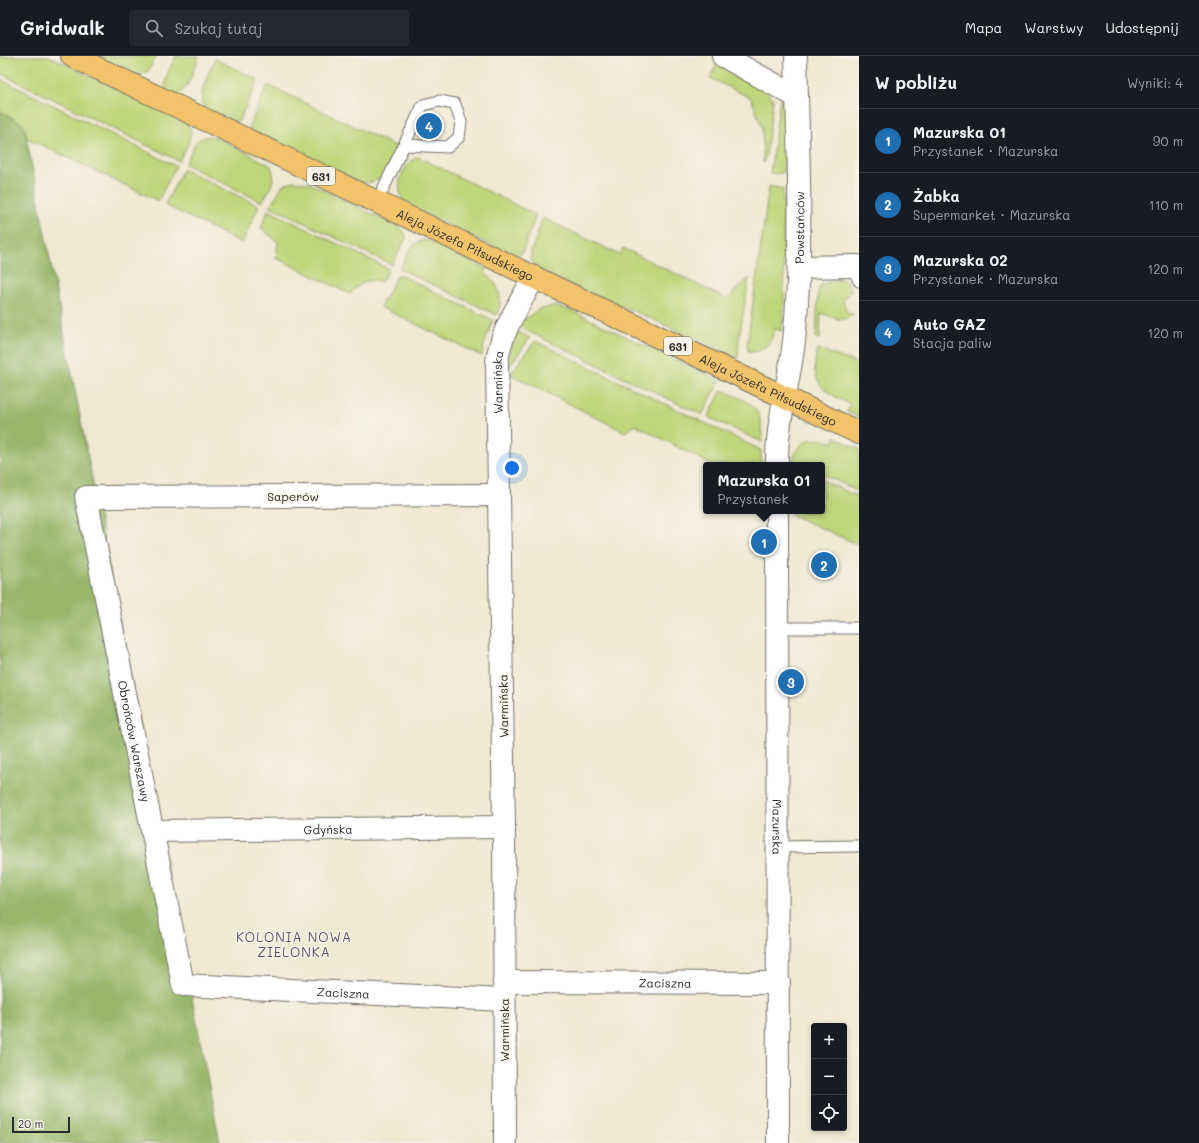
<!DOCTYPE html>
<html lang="pl">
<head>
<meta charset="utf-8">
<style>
  :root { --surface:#171b24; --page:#242831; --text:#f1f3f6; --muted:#9ea1a6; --line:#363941; --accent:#1f6fb2 }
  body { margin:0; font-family:Mali,sans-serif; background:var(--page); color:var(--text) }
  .controls { position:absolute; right:12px; bottom:12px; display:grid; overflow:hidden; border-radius:4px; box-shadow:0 2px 6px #0003 }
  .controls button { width:36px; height:36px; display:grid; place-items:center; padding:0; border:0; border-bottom:1px solid var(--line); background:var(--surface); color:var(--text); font:20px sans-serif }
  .scale { position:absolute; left:12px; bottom:10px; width:58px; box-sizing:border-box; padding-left:4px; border:2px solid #2b2b2b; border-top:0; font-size:11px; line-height:14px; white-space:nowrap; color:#2b2b2b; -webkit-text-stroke:3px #f7f3e8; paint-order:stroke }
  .you { position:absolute; left:512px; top:412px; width:14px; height:14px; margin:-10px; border:3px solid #fff; border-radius:50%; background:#1a73e8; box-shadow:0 0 0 6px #1a73e833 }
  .badge { display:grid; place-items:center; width:26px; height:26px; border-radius:50%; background:var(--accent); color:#fff; font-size:13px; font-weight:700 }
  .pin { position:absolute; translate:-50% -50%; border:2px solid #fff; box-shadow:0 1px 4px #0006 }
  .popup { position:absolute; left:703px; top:406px; width:122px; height:52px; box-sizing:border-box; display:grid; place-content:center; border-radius:4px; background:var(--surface); filter:drop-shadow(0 1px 3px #0005); font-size:13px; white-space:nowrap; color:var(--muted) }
  .popup b { font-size:15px; color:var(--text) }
  .popup::after { content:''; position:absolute; left:50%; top:100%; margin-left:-8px; border:8px solid transparent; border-top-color:var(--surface) }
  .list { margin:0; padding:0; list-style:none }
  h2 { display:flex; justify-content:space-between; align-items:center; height:52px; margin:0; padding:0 16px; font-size:17px }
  h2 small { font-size:13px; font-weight:400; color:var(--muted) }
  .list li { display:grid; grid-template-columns:26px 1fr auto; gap:12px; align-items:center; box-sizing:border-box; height:64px; padding:0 16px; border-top:1px solid var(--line) }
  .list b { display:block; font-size:15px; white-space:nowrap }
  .list p { margin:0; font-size:13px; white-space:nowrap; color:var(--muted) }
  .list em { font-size:13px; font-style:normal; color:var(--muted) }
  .icon { flex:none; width:22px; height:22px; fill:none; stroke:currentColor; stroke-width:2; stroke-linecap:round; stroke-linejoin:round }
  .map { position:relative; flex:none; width:859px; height:1087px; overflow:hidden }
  header { display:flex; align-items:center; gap:24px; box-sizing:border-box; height:56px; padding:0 20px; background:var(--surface); border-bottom:1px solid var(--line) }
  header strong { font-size:19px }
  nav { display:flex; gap:22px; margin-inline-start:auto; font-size:14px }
  .search { width:280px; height:36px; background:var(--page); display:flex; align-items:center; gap:10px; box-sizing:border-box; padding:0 14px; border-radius:4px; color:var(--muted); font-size:15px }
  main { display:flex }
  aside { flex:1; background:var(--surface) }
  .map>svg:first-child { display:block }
  .green { fill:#c0d67a; stroke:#768052 }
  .forest { fill:#98b76a; stroke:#62714a }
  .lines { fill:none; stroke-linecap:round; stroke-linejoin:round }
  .service-casing { stroke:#706e65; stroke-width:13 }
  .minor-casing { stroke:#706e65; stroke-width:24 }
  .primary-casing { stroke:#706e65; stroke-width:24 }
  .service { stroke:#fff; stroke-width:11 }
  .minor { stroke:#fff; stroke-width:22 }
  .primary { stroke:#f2c36a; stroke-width:22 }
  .labels { text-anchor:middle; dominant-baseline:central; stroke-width:3; stroke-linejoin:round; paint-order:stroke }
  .shield { fill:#f7f3e8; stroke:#686764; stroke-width:1 }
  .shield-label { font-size:11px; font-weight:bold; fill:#2b2b2b }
  .street-label { font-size:12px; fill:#2b2b2b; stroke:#f7f3e8 }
  .neighbourhood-label { font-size:13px; letter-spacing:1px; fill:#635461; stroke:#f7f3e8 }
</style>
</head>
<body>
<header>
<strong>Gridwalk</strong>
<div class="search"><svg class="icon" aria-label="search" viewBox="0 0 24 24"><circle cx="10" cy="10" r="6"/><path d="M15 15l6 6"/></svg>Szukaj tutaj</div>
<nav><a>Mapa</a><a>Warstwy</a><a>Udostępnij</a></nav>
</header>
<main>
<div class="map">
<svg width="859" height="1087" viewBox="0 0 859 1087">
  <rect width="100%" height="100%" fill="#f7f3e8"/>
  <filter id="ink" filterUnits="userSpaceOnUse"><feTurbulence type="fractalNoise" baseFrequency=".025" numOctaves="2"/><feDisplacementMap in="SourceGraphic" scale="8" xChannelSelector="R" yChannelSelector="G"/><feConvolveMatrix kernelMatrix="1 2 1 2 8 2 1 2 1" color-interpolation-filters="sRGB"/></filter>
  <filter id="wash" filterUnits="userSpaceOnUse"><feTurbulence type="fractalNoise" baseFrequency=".012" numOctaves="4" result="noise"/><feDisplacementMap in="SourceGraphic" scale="16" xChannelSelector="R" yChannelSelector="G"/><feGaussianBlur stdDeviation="0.9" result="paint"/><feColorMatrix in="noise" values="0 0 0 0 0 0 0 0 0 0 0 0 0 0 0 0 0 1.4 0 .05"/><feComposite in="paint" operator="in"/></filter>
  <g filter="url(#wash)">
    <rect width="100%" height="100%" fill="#efe9d1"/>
    <!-- green -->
    <path class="green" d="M 0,0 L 49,0 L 185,66 C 198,76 185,93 179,105 L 0,17 Z
      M 99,0 L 155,0 L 156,1 L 148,15 L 138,20 L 101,3 Z
      M 176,0 L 199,0 C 195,9 187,40 175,39 C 172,38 168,36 166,35 C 162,24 172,10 176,0 Z
      M 215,3 L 258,24 L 239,65 L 234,66 C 228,63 209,56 205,52 C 195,41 210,14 215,3 Z
      M 719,4 L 768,37 L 773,43 L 766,101 L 763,107 L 762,71 L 751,42 L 710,22 Z
      M 0,23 L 176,110 L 158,145 L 27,82 L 24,69 L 0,55 Z
      M 268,29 L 397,91 C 389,109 385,127 362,127 L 251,75 L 249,70 Z
      M 780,42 L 787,53 L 788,58 L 783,117 L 770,118 Z
      M 208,80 L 217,82 L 270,109 C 278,123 269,134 262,146 L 185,108 L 196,86 L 199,83 Z
      M 418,101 L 536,159 L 522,197 L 515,201 L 405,148 C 394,131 400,110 418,101 Z
      M 183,113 L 259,150 L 242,187 L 165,149 Z
      M 293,125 L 309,127 L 401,172 L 404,175 L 406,182 L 392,209 L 270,150 L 283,129 Z
      M 769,130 L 783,133 L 784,247 L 782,275 L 775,273 C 771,286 764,297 749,296 L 747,290 Z
      M 268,154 L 389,213 L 381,226 C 369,221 358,229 350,238 L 276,202 L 278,186 L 261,172 Z
      M 543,162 L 620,199 L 623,192 L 727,243 L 749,222 L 739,282 L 738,302 L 643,259 L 563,226 L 536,212 L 531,204 L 531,196 Z
      M 424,184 L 429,185 L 486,213 L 484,217 C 499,227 504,242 497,259 L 400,213 C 406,202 410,187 424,184 Z
      M 398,218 L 493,264 L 484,289 L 482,300 L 380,251 Z
      M 832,224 L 843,224 L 849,229 L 852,235 L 843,244 L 847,257 L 854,258 C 844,268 832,261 821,257 L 820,283 L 816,282 L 818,236 L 821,229 Z
      M 553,250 L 570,254 L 720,325 L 702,359 L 517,270 L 537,254 Z
      M 514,274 L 530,282 L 505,316 Z
      M 535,285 L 761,394 L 761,409 L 712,409 L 636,369 L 625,376 L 510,318 Z
      M 818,293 L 859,308 L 859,361 L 847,356 L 850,348 C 831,339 812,331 815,305 C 816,301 816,297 818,293 Z
      M 722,334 C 738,341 758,347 761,367 C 762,373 762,380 762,386 L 708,361 Z
      M 835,381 L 859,393 L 859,436 L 822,418 L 822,409 L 803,409 L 793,404 C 798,383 814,379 833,387 Z
      M 822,424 L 859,441 L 859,489 L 792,459 L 792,455 L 822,455 Z"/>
    <!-- forest -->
    <path class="forest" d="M 0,55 L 24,69 L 220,1087 L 0,1087 Z"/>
  </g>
  <g filter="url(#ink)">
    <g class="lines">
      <!-- service casing -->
      <g class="service-casing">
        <path id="service" d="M 377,146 L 404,89 L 448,91 L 459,81 L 461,66 L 455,48 L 439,45 L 423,49 L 404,89
          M 852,210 L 859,225
          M 778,572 L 859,572
          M 779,791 L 859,790"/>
      </g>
      <!-- minor casing -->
      <g class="minor-casing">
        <g id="minor">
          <path d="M 723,0 L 797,41"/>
          <path d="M 799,211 L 859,210"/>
          <path id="s1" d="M 777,409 C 776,363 792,319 795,274 C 803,183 798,91 796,0"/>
          <path id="s2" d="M 499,439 L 86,441 L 183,929 L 504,944"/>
          <path id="s3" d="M 777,455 L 778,1087"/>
          <path id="s4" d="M 152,775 L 504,771"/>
          <path id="s5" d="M 504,926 L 779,927"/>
          <path id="s6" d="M 505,1087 L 504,771 L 497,306 C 500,276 520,248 534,221"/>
        </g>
      </g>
      <!-- primary casing -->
      <g class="primary-casing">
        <g id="primary">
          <path id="s7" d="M 72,0 L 859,377"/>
        </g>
      </g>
      <!-- service -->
      <use href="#service" class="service"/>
      <!-- minor -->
      <use href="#minor" class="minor"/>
      <!-- primary -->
      <use href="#primary" class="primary"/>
    </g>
  </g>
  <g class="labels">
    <!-- shield labels -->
    <g class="shield">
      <rect x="307" y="111" width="28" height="18" rx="3"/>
      <rect x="664" y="281" width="28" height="18" rx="3"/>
    </g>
    <g class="shield-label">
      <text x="321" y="120">631</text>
      <text x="678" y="290">631</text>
    </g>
    <!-- street labels -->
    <g class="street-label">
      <text stroke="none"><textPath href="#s1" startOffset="239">Powstańców</textPath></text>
      <text stroke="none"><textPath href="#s7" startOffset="436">Aleja Józefa Piłsudskiego</textPath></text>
      <text stroke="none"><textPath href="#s6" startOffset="761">Warmińska</textPath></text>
      <text stroke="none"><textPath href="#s7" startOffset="772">Aleja Józefa Piłsudskiego</textPath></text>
      <text x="293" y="440">Saperów</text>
      <text transform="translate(503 650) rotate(-91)">Warmińska</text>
      <text stroke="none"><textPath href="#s2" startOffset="662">Obrońców Warszawy</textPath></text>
      <text stroke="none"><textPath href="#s3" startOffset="316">Mazurska</textPath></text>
      <text stroke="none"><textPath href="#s4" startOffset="176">Gdyńska</textPath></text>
      <text stroke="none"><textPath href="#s5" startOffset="161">Zaciszna</textPath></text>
      <text stroke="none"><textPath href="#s2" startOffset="1071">Zaciszna</textPath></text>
      <text transform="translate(504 974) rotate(-90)">Warmińska</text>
    </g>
    <!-- neighbourhood labels -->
    <g class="neighbourhood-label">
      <text x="294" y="880">KOLONIA NOWA<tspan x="294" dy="15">ZIELONKA</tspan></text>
    </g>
  </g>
</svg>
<div class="controls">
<button>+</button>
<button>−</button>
<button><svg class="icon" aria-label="locate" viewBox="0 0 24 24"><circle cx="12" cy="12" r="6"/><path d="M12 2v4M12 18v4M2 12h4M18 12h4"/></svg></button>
</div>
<div class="scale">20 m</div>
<div class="you"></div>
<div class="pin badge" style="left:764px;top:486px">1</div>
<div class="popup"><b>Mazurska 01</b>Przystanek</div>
<div class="pin badge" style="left:824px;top:509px">2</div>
<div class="pin badge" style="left:791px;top:626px">3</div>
<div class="pin badge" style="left:429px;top:70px">4</div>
</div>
<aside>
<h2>W pobliżu<small>Wyniki: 4</small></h2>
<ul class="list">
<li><span class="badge">1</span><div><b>Mazurska 01</b><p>Przystanek · Mazurska</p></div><em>90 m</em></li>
<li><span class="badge">2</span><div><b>Żabka</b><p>Supermarket · Mazurska</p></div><em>110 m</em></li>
<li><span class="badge">3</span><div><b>Mazurska 02</b><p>Przystanek · Mazurska</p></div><em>120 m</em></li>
<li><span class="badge">4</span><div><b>Auto GAZ</b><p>Stacja paliw</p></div><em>120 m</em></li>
</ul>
</aside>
</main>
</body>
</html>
